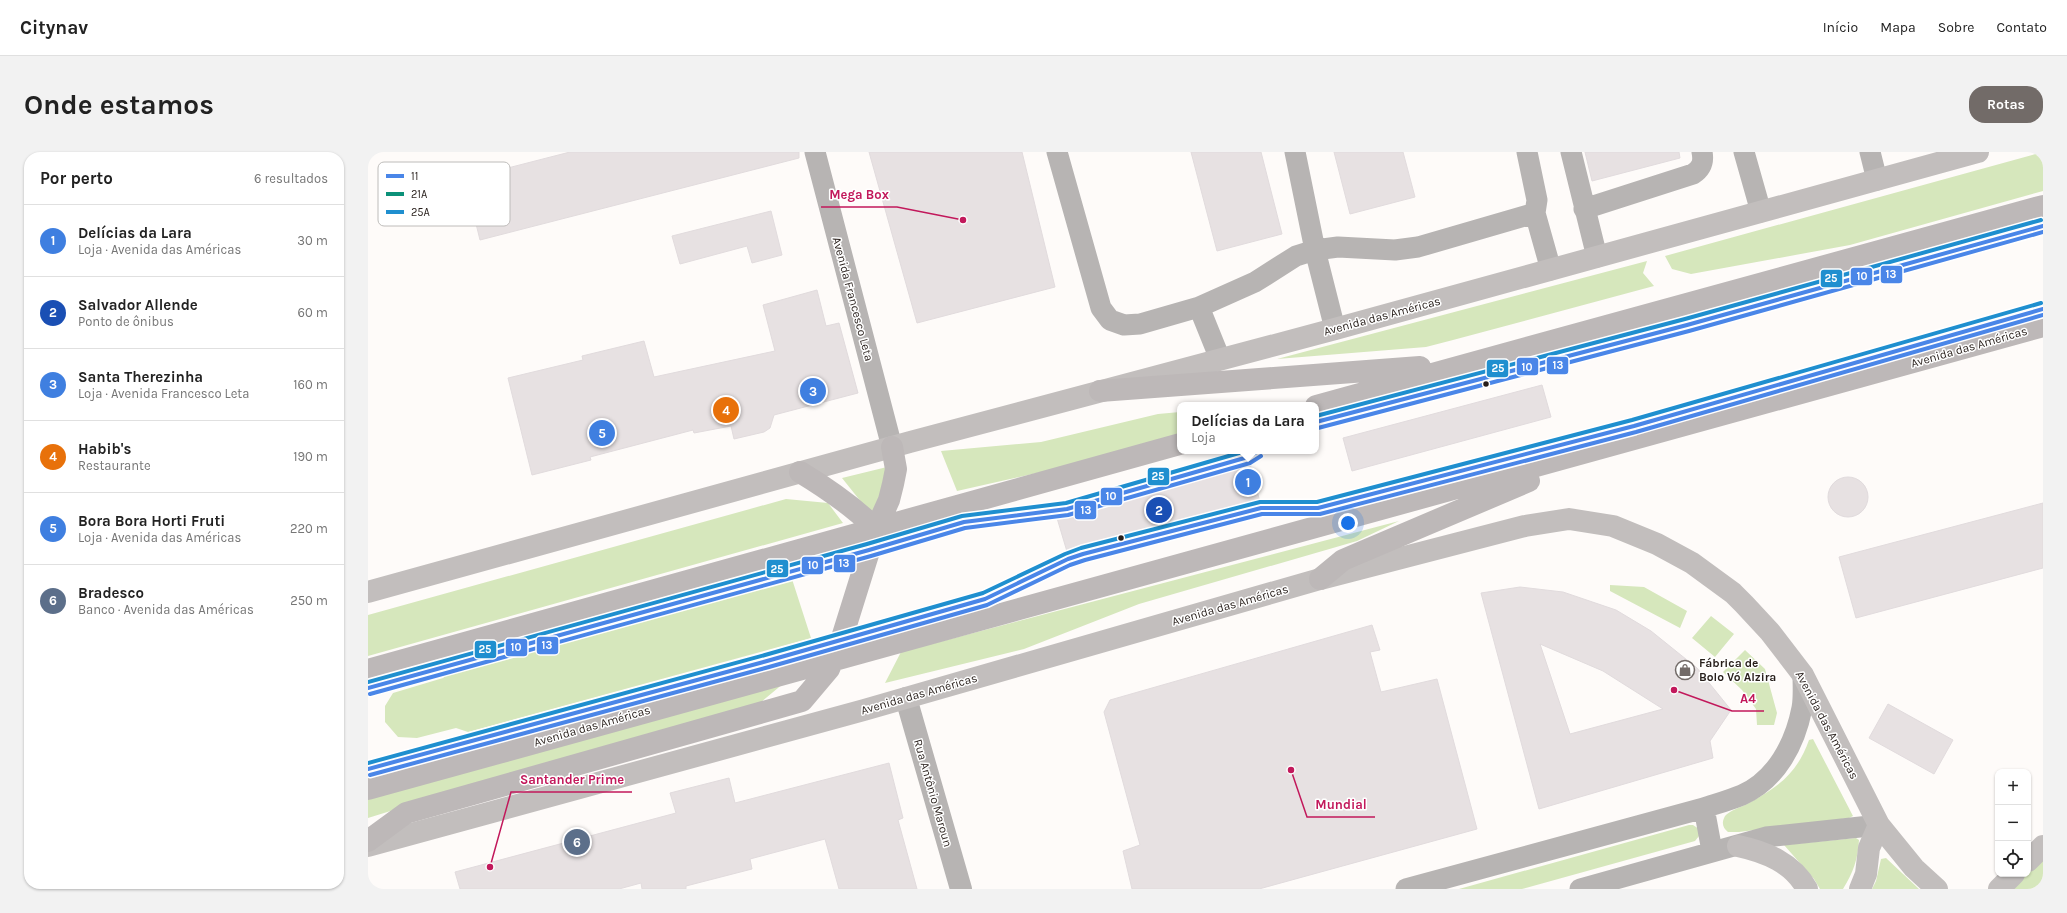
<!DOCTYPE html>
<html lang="pt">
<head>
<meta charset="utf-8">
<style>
  :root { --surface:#fff; --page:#f2f2f2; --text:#222; --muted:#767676; --line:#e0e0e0; --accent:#726b68 }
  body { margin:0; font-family:Karla,sans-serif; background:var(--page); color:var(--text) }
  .controls { position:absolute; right:12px; bottom:12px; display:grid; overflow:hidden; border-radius:8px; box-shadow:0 1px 3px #0004 }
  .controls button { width:36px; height:36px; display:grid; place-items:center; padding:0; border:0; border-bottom:1px solid var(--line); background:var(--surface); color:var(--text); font:20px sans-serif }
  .you { position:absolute; left:980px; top:371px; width:14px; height:14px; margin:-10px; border:3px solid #fff; border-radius:50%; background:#1a73e8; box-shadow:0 0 0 6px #1a73e833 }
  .badge { display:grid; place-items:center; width:26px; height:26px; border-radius:50%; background:var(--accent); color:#fff; font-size:13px; font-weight:700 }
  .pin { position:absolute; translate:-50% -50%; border:2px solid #fff; box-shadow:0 1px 4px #0006 }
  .popup { position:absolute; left:809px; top:250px; width:142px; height:52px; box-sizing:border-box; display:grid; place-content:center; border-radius:8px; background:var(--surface); filter:drop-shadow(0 1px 3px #0005); font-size:13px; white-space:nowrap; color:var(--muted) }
  .popup b { font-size:15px; color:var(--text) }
  .popup::after { content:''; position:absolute; left:50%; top:100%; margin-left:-8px; border:8px solid transparent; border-top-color:var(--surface) }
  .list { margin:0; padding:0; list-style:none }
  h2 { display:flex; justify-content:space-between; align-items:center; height:52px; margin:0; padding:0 16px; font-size:17px }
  h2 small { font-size:13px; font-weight:400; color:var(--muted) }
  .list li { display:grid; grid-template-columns:26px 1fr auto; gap:12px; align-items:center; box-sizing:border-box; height:72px; padding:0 16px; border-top:1px solid var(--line) }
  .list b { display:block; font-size:15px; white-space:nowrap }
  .list p { margin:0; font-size:13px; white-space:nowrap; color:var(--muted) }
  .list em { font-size:13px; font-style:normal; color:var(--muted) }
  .icon { flex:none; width:22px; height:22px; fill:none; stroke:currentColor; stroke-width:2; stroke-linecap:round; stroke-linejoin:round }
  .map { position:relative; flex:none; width:1675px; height:737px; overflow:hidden; border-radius:16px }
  header { display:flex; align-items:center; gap:24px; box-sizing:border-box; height:56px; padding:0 20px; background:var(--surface); border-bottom:1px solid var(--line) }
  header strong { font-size:19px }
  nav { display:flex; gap:22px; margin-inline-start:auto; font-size:14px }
  .intro { display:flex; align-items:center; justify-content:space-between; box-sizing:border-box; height:96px; padding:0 24px }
  h1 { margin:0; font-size:28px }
  .button { padding:10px 18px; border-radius:16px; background:var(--accent); color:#fff; font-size:14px; font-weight:700 }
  main { display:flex; gap:24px; padding:0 24px }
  aside { flex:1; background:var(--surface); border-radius:16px; box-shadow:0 1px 3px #0004 }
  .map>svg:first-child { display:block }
  .green { fill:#d6e7bc }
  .building { fill:#e7e1e2; stroke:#e1dbdd; fill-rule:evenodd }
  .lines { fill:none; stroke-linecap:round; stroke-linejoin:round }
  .minor { stroke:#b7b4b3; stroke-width:21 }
  .tertiary { stroke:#b7b4b3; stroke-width:22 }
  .secondary { stroke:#c2bebd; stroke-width:22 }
  .trunk { stroke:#bdb8b8; stroke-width:22 }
  .bus-1-casing { stroke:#fff; stroke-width:7 }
  .bus-2-casing { stroke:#fff; stroke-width:7 }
  .bus-3-casing { stroke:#fff; stroke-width:7 }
  .bus-1 { stroke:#4a86e8; stroke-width:4 }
  .bus-2 { stroke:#4a86e8; stroke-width:4 }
  .bus-3 { stroke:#1f8fcf; stroke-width:4 }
  .bus-dot { fill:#271e1a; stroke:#fff; stroke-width:1.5 }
  .labels { text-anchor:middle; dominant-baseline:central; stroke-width:3; stroke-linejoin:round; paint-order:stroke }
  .street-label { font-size:12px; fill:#271e1a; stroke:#fff }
  .poi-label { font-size:12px; font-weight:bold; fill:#271e1a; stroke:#fff; text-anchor:start }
  .key { fill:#fff; stroke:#bebcba; stroke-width:1 }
  .key-label { font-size:11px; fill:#271e1a }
  .leader { fill:none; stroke:#c2185b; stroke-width:1.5 }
  .callout-dot { fill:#c2185b; stroke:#fff; stroke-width:1.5 }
  .callout-label { font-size:13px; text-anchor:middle; font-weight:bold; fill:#c2185b; stroke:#fff; stroke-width:3; stroke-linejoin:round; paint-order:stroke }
  .line-badge { stroke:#fff; stroke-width:1.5 }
  .badge-label { font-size:11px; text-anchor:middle; font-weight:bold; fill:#fff }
</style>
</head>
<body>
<header>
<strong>Citynav</strong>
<nav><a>Início</a><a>Mapa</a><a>Sobre</a><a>Contato</a></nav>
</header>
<div class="intro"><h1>Onde estamos</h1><a class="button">Rotas</a></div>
<main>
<aside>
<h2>Por perto<small>6 resultados</small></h2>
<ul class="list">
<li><span class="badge" style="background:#3f7fe0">1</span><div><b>Delícias da Lara</b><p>Loja · Avenida das Américas</p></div><em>30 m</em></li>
<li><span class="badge" style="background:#1a4fb4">2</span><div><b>Salvador Allende</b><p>Ponto de ônibus</p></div><em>60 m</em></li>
<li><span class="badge" style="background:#3f7fe0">3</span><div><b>Santa Therezinha</b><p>Loja · Avenida Francesco Leta</p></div><em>160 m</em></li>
<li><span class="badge" style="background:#e8710a">4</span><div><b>Habib's</b><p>Restaurante</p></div><em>190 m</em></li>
<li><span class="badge" style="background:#3f7fe0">5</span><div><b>Bora Bora Horti Fruti</b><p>Loja · Avenida das Américas</p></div><em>220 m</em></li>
<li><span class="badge" style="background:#5c6f8a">6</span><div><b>Bradesco</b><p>Banco · Avenida das Américas</p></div><em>250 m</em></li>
</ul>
</aside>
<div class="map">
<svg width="1675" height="737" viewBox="0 0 1675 737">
  <rect width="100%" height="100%" fill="#fefbf9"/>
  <!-- green -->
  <path class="green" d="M 1675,0 L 1675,39 L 1482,93 L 1323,122 L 1304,117 L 1297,104 Z
    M 1279,109 L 1275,121 L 1286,134 L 1085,188 L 1058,195 L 909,207 Z
    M 812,260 L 812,284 L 748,303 L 589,339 L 573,299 L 673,290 L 790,262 Z
    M 519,315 L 510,359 L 502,361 L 474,326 Z
    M 418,347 L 460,351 L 475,371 L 0,504 L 0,463 Z
    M 1031,369 L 989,389 L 771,452 L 656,497 L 517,531 L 533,500 Z
    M 423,424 L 443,486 L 100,580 L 88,576 L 49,586 L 30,585 L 17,570 L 17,554 L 25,541 L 75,526 L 84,517 Z
    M 1242,433 L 1276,435 L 1319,459 L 1312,476 L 1242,439 Z
    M 1343,464 L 1366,482 L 1347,505 L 1324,486 Z
    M 1377,498 L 1397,517 L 1409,561 L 1406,573 L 1389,573 L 1388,557 L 1374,538 L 1355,520 Z
    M 416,531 L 387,555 L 61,647 L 0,666 L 0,646 Z
    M 1445,587 L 1485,664 L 1481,666 L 1371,680 L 1360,680 C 1355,676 1353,671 1357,664 C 1361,659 1373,655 1379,652 C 1409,636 1429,622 1441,588 Z
    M 1321,673 L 1325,673 L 1331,677 L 1331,684 L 1327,689 L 1154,737 L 1091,737 Z
    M 1488,686 L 1491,688 C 1490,707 1485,721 1475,737 L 1452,737 L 1446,727 L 1416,693 Z
    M 1675,705 L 1675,737 L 1645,737 Z
    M 1518,706 L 1551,737 L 1504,737 L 1508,729 L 1513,707 Z"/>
  <!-- building -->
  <path class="building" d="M 202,0 L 431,0 L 431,6 L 112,88 L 97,27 Z
    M 501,0 L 654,0 L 687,135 L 549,171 Z
    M 823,0 L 893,0 L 914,82 L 849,99 Z
    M 966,0 L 1035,0 L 1047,45 L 982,62 Z
    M 1217,0 L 1311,0 L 1312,6 L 1224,29 Z
    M 403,59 L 414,103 L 384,111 L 379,94 L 312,112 L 304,84 Z
    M 449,138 L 458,174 L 471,171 L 490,241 L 406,263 L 402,276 L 396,280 L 366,287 L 363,274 L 326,281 L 325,278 L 222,305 L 223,308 L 164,323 L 140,226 L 215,208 L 214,204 L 276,189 L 286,225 L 407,199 L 395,153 Z
    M 1174,233 L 1183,265 L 984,319 L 975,286 Z
    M 882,312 L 892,350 L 700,403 L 689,366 Z
    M1460 345a20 20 0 1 1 40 0a20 20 0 1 1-40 0Z
    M 1675,351 L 1675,416 L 1488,466 L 1471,405 Z
    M 1152,435 L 1195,440 L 1248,458 L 1283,479 L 1329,516 L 1363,558 L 1342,589 L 1345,606 L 1171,657 L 1113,441 ZM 1172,492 L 1235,519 L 1295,557 L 1202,582 Z
    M 1004,473 L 1012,498 L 1002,500 L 1013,540 L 1069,527 L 1109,677 L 891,737 L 764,737 L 755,699 L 772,693 L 736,560 L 742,548 Z
    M 1520,552 L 1585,588 L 1566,622 L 1501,586 Z
    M 521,611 L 535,666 L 530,668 L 549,737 L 471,737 L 457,687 L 382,707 L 384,717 L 318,734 L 318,737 L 274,737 L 273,731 L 251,737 L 92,737 L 87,720 L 308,661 L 302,641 L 361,626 L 367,651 Z"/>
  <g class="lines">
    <!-- minor -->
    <path class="minor" d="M 447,0 L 524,295
      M 689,0 L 733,156 L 742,168 L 756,173 L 772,172 L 831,155 L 887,130 L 928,104 L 947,98 L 970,95 L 1027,98 L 1050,95 L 1167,61 L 1169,48 L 1159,0
      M 927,0 L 947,98 L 967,177
      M 1203,0 L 1229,105
      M 1376,0 L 1393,60
      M 1502,0 L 1509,28
      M 1216,57 L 1325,22 C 1334,16 1336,10 1334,0
      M 1167,61 L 1183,118
      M 831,155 L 852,207
      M 1336,656 L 1344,699
      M 1038,737 L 1336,656 C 1348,652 1362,648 1374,643 C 1408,628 1427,592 1434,556 C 1436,546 1435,534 1435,523
      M 1212,737 L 1398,685 L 1511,673"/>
    <!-- tertiary -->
    <path class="tertiary" d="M 538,546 L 593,737"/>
    <!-- secondary -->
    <path class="secondary" d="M 0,440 L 542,290 L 967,177 L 1610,0
      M 0,694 L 496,558 L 952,427 L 1157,374 L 1201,367 L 1245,374 L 1289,392 L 1324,411 L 1365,441 L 1376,452 L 1402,480 L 1435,523 L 1511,673 L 1546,716 L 1569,737
      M 1370,694 C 1398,700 1425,711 1439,737
      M 1660,709 L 1675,694
      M 1492,737 L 1498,722 L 1501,696 L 1511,673
      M 1631,737 L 1646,722"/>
    <!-- trunk -->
    <path class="trunk" d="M 732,239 L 1052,215
      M 948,254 L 1675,54
      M 432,320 C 460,337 485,354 508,377
      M 952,427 L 975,408 L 1161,329
      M 0,518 L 812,292
      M 0,637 L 1675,174
      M 0,689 L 38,661 L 434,549 L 461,517 L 473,489 L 508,377 L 521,348 L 525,332 L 528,317 L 524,295"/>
    <!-- bus-1 casing -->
    <g class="bus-1-casing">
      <path id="bus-1" d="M 948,270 L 1319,173 L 1675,74
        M 0,536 L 501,398 L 596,370 L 699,357 L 880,305 L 890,299
        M 0,617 L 399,509 L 617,447 L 700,407 L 715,402 L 893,356 L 950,356 L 1266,274 L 1675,157"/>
    </g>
    <!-- bus-2 casing -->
    <g class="bus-2-casing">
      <path id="bus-2" d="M 950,276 L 1321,179 L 1675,80
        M 2,542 L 503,404 L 597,376 L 700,363 L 882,311 L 893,304
        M 2,623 L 401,515 L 619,453 L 702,413 L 717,408 L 894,362 L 952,362 L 1268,280 L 1675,163"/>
    </g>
    <!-- bus-3 casing -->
    <g class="bus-3-casing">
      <path id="bus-3" d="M 948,264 L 1317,167 L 1673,68
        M 0,530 L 499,392 L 594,364 L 698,351 L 878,299
        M 0,611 L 397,503 L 615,441 L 697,402 L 713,396 L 892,350 L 949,350 L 1264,268 L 1673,151"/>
    </g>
    <!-- bus-1 -->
    <use href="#bus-1" class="bus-1"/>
    <!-- bus-2 -->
    <use href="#bus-2" class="bus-2"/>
    <!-- bus-3 -->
    <use href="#bus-3" class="bus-3"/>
  </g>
  <!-- icons -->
  <defs>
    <g id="shop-ring" transform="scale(1)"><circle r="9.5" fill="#fff" stroke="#726b68" stroke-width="1.5"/><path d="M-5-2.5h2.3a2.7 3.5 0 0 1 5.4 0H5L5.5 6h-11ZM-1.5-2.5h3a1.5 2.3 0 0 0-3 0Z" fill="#726b68"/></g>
  </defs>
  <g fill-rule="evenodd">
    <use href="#shop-ring" x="1317" y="518"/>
  </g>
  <!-- markers -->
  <g class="bus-dot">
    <circle cx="1118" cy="232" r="3.5"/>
    <circle cx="753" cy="386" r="3.5"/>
  </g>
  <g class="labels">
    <!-- street labels -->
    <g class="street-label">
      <text transform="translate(485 147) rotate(75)">Avenida Francesco Leta</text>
      <text transform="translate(1014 164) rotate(-15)">Avenida das Américas</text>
      <text transform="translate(1601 195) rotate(-16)">Avenida das Américas</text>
      <text transform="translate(862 453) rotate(-16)">Avenida das Américas</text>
      <text transform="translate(551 542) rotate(-16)">Avenida das Américas</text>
      <text transform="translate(1459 573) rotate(62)">Avenida das Américas</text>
      <text transform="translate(224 574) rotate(-16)">Avenida das Américas</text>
      <text transform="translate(565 641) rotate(74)">Rua Antônio Maroun</text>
    </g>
    <!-- poi labels -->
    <g class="poi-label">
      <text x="1331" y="511">Fábrica de<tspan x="1331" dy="14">Bolo Vó Alzira</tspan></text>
    </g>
  </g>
  <!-- legend -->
  <rect x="10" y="10" width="132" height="64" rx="6" class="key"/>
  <rect x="18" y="22" width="18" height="4" fill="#4a86e8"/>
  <rect x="18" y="40" width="18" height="4" fill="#0c9179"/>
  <rect x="18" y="58" width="18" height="4" fill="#1f8fcf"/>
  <g class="key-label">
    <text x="43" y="28">11</text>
    <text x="43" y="46">21A</text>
    <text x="43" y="64">25A</text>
  </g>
  <!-- callouts -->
  <path class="leader" d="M595 68L529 55H453M1306 538L1364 559H1396M122 715L143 640H264M923 618L939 665H1007"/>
  <g class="callout-dot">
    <circle cx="595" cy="68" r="4"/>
    <circle cx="1306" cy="538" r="4"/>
    <circle cx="122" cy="715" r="4"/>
    <circle cx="923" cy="618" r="4"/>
  </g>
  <g class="callout-label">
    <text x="491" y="47">Mega Box</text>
    <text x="1380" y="551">A4</text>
    <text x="204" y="632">Santander Prime</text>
    <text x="973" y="657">Mundial</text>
  </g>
  <g class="line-badge">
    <rect x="1512" y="113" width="23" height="19" rx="4" fill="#4a86e8"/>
    <rect x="1482" y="115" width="23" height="19" rx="4" fill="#4a86e8"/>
    <rect x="1452" y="117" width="23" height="19" rx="4" fill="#1f8fcf"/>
    <rect x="1178" y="204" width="23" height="19" rx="4" fill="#4a86e8"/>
    <rect x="1148" y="205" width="23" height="19" rx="4" fill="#4a86e8"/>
    <rect x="1118" y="207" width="23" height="19" rx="4" fill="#1f8fcf"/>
    <rect x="779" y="315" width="23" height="19" rx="4" fill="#1f8fcf"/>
    <rect x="732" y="335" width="23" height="19" rx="4" fill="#4a86e8"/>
    <rect x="706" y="348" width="23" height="20" rx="4" fill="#4a86e8"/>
    <rect x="465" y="402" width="23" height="19" rx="4" fill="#4a86e8"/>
    <rect x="433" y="404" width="23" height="19" rx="4" fill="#4a86e8"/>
    <rect x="398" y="407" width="23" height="19" rx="4" fill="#1f8fcf"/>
    <rect x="168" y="484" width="23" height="19" rx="4" fill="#4a86e8"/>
    <rect x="137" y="486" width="23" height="19" rx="4" fill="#4a86e8"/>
    <rect x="106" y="488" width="23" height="19" rx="4" fill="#1f8fcf"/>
  </g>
  <g class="badge-label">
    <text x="1523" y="126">13</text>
    <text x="1494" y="128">10</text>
    <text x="1463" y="130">25</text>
    <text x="1190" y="217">13</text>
    <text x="1159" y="219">10</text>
    <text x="1130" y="220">25</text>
    <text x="790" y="328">25</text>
    <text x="743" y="348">10</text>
    <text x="718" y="362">13</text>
    <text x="476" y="415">13</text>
    <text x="445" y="417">10</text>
    <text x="409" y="421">25</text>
    <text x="179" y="497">13</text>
    <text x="148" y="499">10</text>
    <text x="117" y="501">25</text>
  </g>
</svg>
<div class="controls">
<button>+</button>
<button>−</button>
<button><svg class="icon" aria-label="locate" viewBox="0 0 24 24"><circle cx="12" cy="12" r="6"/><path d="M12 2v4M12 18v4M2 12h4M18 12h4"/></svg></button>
</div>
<div class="you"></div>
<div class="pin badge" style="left:880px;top:330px;background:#3f7fe0">1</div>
<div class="popup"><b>Delícias da Lara</b>Loja</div>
<div class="pin badge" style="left:791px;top:358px;background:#1a4fb4">2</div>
<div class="pin badge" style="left:445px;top:239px;background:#3f7fe0">3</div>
<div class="pin badge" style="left:358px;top:258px;background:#e8710a">4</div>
<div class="pin badge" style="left:234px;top:281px;background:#3f7fe0">5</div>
<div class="pin badge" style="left:209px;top:690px;background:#5c6f8a">6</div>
</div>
</main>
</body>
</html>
